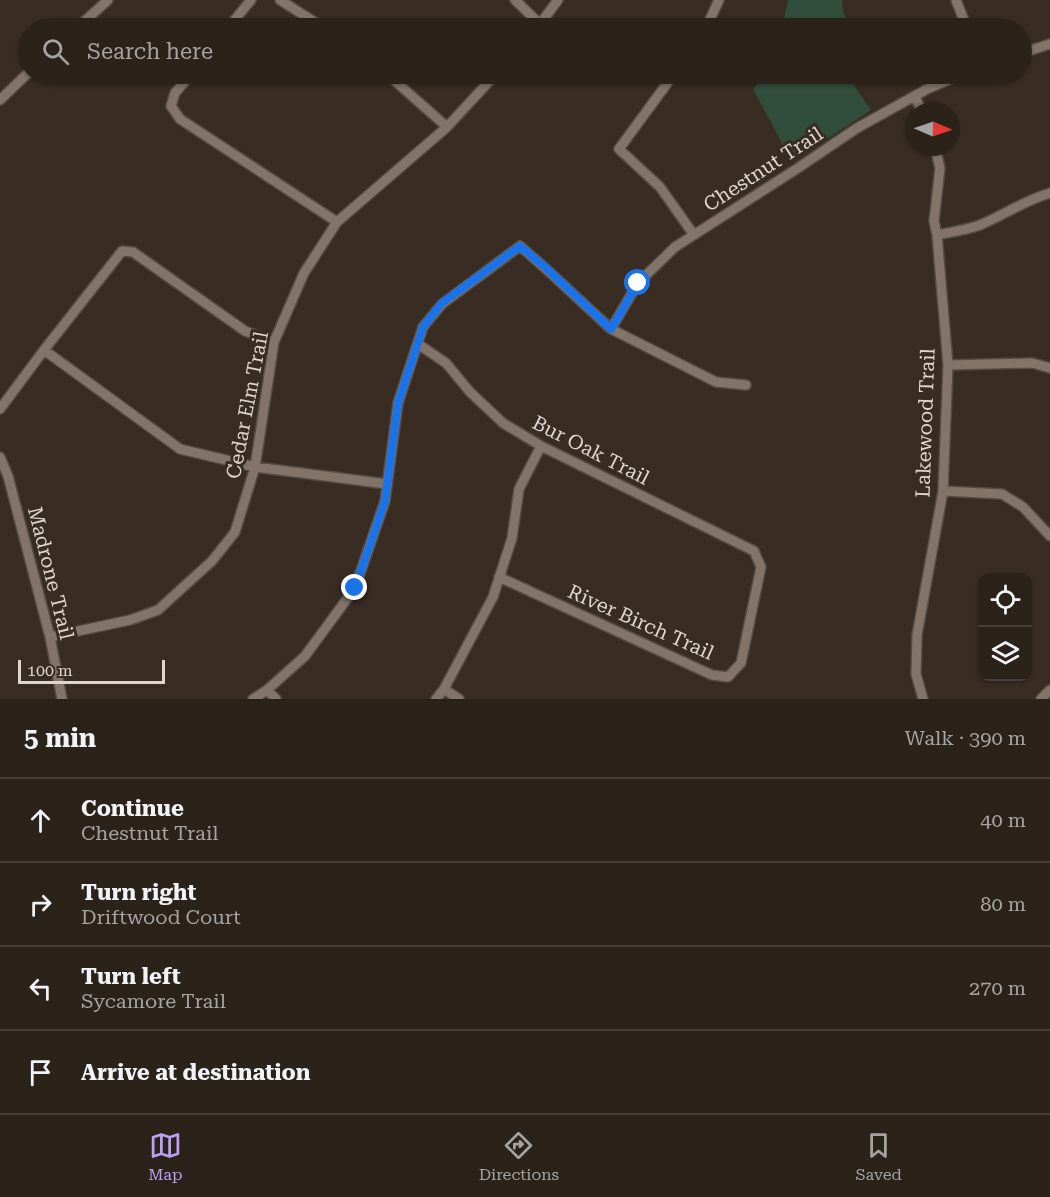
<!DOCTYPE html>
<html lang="en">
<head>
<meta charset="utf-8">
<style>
  :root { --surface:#2b221a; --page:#332a23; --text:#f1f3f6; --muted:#a6a4a2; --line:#473f39; --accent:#bca0f2 }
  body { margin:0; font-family:"Roboto Serif",serif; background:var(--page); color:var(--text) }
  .controls { position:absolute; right:18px; bottom:18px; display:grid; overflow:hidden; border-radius:12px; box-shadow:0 2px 4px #0004 }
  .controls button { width:54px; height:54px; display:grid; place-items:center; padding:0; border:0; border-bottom:2px solid var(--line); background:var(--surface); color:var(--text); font:30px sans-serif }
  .compass { position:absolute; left:906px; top:102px; width:54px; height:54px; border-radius:50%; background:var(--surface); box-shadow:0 2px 4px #0004; rotate:92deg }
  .scale { position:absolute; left:18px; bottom:15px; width:147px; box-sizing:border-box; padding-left:6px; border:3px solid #ded6d0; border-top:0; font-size:16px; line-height:21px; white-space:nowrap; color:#ded6d0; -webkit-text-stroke:4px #392d23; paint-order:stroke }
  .stop { position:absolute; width:18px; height:18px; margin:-14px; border:4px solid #1a73e8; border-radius:50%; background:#fff }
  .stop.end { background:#1a73e8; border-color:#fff; box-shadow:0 2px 6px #0008 }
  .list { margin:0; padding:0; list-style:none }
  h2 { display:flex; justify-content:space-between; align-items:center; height:78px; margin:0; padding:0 24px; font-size:26px }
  h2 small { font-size:20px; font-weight:400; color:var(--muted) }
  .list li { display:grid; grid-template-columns:39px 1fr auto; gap:18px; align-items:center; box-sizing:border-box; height:84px; padding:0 24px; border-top:2px solid var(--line) }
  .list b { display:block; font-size:22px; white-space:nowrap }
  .list p { margin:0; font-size:20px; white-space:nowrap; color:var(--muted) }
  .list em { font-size:20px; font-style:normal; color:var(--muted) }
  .icon { flex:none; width:33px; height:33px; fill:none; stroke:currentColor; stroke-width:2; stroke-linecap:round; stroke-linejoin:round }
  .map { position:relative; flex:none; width:1050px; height:699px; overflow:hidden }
  .search { position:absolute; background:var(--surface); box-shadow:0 2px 4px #0004; left:18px; right:18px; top:18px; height:66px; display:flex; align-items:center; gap:15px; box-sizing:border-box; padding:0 21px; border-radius:33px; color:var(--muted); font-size:22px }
  .sheet { height:414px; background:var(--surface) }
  nav { display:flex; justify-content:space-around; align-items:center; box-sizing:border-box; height:84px; border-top:2px solid var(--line); background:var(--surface); font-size:16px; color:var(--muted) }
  nav a { display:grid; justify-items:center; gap:3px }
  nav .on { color:var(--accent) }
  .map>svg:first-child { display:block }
  .green { fill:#304e3b }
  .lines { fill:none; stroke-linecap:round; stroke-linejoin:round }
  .minor-casing { stroke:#554b43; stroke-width:12 }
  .minor { stroke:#827469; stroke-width:9 }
  .route { stroke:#1a73e8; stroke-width:8 }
  .labels { text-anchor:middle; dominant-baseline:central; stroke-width:6; stroke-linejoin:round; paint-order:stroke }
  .street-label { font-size:20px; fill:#ded6d0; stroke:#392d23 }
</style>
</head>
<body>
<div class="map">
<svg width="1050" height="699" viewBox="0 0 1050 699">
  <rect width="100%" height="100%" fill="#392d23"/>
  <!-- green -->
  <path class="green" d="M 788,0 L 843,0 C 840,12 847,18 852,28 L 782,28 Z
    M 765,74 L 846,74 L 871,110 L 792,162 L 753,89 Z"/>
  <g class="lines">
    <!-- minor casing -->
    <g class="minor-casing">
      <path id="minor" d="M 280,0 L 324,28
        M 515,0 L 541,25
        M 956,0 L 967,28
        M 77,28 L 108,0
        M 228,28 L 251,0
        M 537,28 L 558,0
        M 706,28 L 719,0
        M 1022,53 L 1050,44
        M 191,74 L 175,93 L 171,106 L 180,119 L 337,222
        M 387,74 L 447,127
        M 674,74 L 619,149 L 660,187 L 694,235
        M 915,97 L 922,111
        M 0,100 L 28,73
        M 937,235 C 952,232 966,230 980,225 C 1004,215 1025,200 1050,193
        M 611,329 L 638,283 L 675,247 L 798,168 L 857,128 L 929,88 L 963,74
        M 418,344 L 446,363 L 470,392 L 503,423 L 541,446 L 754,551 L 761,567 L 741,663 L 728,677 L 712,675 L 499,577
        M 44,350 L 180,449 L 255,467 L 387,484
        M 948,365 L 1032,363 L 1050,368
        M 0,409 L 44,350 L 122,251 L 133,252 L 245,331 L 274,342
        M 0,457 L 8,476 L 50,637 L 62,699
        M 943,491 L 1002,494 L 1023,507 L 1050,536
        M 50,637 L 130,620 L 158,610 L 212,561 L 235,532 L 255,467 L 274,342 L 304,273 L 337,222 L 447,127 L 496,74
        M 444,689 L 459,699
        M 267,690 L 276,699
        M 253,699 L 267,690 L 305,656 L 355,588 L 385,501 L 398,403 L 423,327 L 442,304 L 520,246 L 545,268 L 611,329 L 716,382 L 746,385
        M 436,699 L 444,689 L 493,597 L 512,538 L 519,489 L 541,446
        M 923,699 L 916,674 L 917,635 L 943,491 L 948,365 L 937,235 L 934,221 L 940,168 L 935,147
        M 1041,699 L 1050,690"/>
    </g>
    <!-- minor -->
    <use href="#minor" class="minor"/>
  </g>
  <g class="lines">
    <!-- route -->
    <path class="route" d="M 355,588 L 385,501 L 398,403 L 423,327 L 442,303 L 520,246 L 546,268 L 611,329 L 638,283"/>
  </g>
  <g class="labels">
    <!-- street labels -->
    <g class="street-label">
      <text transform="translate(763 169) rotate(-33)">Chestnut Trail</text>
      <text transform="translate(247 405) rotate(-79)">Cedar Elm Trail</text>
      <text transform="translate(925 423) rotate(-88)">Lakewood Trail</text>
      <text transform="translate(591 450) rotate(27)">Bur Oak Trail</text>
      <text transform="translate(51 573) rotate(76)">Madrone Trail</text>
      <text transform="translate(641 622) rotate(24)">River Birch Trail</text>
    </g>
  </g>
</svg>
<div class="controls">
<button><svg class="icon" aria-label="locate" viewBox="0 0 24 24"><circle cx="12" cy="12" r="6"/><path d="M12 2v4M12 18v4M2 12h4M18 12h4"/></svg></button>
<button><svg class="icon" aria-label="layers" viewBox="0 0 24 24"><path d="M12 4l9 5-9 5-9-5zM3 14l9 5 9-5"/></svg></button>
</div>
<svg class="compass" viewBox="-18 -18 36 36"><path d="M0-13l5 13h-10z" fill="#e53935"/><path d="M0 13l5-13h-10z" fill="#a6a4a2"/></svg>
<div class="scale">100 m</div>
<div class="stop" style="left:638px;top:283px"></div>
<div class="stop end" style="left:355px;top:588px"></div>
<div class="search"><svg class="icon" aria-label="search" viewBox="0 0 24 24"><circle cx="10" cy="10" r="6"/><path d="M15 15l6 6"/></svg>Search here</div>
</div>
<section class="sheet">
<h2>5 min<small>Walk · 390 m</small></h2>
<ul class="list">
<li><svg class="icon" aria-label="ahead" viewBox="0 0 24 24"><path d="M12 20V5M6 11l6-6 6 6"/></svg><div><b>Continue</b><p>Chestnut Trail</p></div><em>40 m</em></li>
<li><svg class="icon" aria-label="right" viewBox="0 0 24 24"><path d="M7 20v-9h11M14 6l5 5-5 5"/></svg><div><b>Turn right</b><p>Driftwood Court</p></div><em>80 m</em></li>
<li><svg class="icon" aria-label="left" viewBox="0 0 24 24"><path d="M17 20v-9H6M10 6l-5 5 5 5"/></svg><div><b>Turn left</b><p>Sycamore Trail</p></div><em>270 m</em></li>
<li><svg class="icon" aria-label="arrive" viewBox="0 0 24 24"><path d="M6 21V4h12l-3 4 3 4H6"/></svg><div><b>Arrive at destination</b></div></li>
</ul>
</section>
<nav>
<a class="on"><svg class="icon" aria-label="map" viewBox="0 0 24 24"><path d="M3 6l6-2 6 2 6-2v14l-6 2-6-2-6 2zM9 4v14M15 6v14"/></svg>Map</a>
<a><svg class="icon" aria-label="directions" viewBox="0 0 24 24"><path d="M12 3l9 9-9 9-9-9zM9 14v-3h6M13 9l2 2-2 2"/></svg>Directions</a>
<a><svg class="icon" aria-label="saved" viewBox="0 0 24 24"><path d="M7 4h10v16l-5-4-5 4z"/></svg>Saved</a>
</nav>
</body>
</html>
